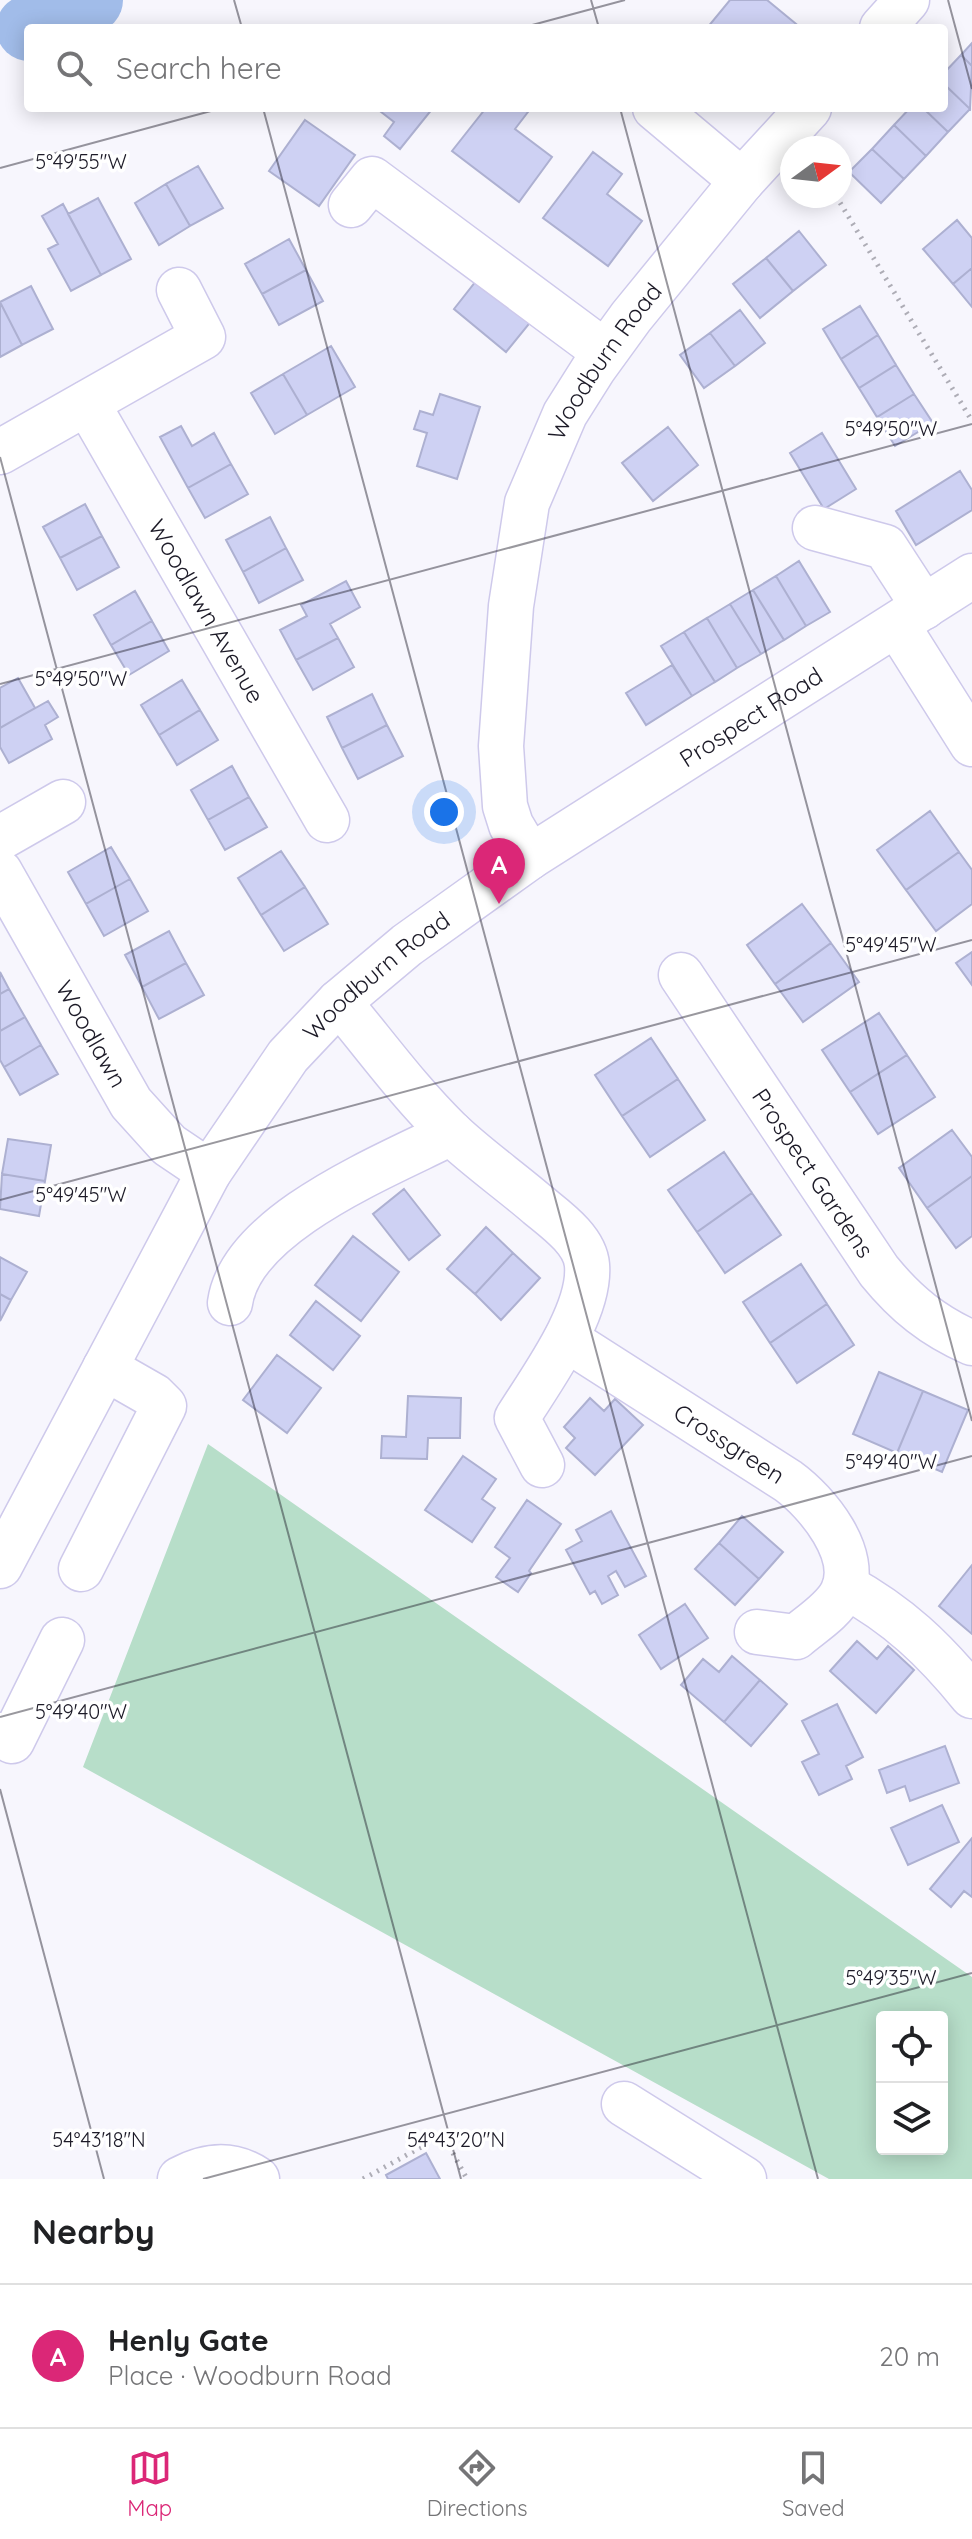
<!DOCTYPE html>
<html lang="en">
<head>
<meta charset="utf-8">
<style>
  :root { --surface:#fff; --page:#f6f6f6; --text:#202124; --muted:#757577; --line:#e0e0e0; --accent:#db2777 }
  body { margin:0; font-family:Quicksand,sans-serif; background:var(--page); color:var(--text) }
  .controls { position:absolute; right:24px; bottom:24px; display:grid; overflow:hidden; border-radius:8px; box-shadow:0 4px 20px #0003 }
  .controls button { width:72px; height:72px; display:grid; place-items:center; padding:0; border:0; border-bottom:2px solid var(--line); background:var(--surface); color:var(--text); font:40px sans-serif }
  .compass { position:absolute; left:780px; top:136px; width:72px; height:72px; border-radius:50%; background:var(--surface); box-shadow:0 4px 20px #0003; rotate:75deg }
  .you { position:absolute; left:444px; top:812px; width:28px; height:28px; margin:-20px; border:6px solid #fff; border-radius:50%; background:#1a73e8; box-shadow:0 0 0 12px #1a73e833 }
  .badge { display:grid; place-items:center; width:52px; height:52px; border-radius:50%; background:var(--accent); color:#fff; font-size:26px; font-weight:700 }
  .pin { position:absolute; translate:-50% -66px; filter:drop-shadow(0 2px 4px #0008) }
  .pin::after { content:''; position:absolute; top:42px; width:28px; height:24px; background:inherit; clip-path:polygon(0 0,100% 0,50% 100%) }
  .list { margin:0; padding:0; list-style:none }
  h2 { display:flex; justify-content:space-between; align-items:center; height:104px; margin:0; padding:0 32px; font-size:34px }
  h2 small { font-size:26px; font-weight:400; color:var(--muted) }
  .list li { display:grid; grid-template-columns:52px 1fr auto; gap:24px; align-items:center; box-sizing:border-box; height:144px; padding:0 32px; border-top:2px solid var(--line) }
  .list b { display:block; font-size:30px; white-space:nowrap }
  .list p { margin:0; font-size:26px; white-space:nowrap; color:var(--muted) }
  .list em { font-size:26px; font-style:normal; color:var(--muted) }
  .icon { flex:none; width:44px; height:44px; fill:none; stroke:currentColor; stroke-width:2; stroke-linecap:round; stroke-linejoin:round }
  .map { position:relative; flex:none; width:972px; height:2179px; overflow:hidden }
  .search { position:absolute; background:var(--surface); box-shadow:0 4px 20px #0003; left:24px; right:24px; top:24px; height:88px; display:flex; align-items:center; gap:20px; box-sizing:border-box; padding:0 28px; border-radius:8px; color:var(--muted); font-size:30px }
  .sheet { height:248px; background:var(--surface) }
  nav { display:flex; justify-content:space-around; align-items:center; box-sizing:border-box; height:112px; border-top:2px solid var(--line); background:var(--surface); font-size:22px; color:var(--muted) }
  nav a { display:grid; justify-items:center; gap:4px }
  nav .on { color:var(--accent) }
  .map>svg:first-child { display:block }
  .green { fill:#b7dec9; fill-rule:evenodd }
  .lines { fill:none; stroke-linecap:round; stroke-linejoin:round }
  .river { stroke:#a1bce9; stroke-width:66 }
  .building { fill:#ced1f3; stroke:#adb0d1; stroke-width:2 }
  .minor-casing { stroke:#cec9eb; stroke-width:47 }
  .path { stroke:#aeadb6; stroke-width:5; stroke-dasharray:2 6; stroke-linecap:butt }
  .minor { stroke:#fff; stroke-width:44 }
  .ticks { fill:none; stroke:#1c1a27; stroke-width:2; stroke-opacity:0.45 }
  .labels { text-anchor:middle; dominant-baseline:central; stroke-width:7; stroke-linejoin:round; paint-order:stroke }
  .street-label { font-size:24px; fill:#1c1a27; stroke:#fff }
  .ticks-label { font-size:20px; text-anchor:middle; fill:#1c1a27; stroke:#fff; stroke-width:7; stroke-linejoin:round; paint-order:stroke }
</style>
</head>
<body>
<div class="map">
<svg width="972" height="2179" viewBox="0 0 972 2179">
  <rect width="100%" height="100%" fill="#f7f6fd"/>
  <!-- green -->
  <path class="green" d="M 208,1444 L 972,1977 L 972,2179 L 829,2179 L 83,1767 ZM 882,2017 L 942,2017 L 942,2149 L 882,2149 Z"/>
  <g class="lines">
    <!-- river -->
    <path class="river" d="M 29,28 L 90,0"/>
  </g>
  <!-- building -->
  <path class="building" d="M 730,0 L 767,0 L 801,28 L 707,28 Z
    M 972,43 L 972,66 L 961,55 Z
    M 961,55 L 972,66 L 970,109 L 944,84 L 944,73 Z
    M 944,84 L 970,109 L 948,132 L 923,108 L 944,108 Z
    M 376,108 L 433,108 L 400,149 L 384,136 L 394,122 Z
    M 486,108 L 531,108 L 515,129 L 552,157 L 519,202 L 452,151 Z
    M 910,108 L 923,108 L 948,132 L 926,156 L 894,125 Z
    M 305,120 L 355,155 L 319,206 L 269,171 Z
    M 894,125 L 926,156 L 904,179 L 872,149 Z
    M 872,149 L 904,179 L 881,203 L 849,172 Z
    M 593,152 L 622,174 L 607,194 L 642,221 L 608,266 L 543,218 Z
    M 198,166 L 223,208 L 190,226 L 166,184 Z
    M 166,184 L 190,226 L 159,245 L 135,203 Z
    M 98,198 L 131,259 L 101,275 L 68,214 Z
    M 63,204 L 101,275 L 71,291 L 48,249 L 58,244 L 42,216 Z
    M 957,220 L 972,238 L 972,268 L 953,284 L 923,249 Z
    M 799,231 L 826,265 L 793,291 L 766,258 Z
    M 289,239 L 306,270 L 262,294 L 245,264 Z
    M 766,258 L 793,291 L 760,318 L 733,284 Z
    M 972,268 L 972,307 L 953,284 Z
    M 306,270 L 323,301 L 279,325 L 262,294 Z
    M 480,276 L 533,319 L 506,352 L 454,309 Z
    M 31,286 L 53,329 L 22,345 L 0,302 Z
    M 0,302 L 22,345 L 0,357 Z
    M 860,306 L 878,335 L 841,359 L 823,329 Z
    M 740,310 L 765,343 L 735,366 L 710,333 Z
    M 710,333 L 735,366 L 704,388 L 680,355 Z
    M 878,335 L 896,365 L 859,388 L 841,359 Z
    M 331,346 L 355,387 L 307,415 L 283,374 Z
    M 896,365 L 914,394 L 877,417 L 859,388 Z
    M 283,374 L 307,415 L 275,434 L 251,393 Z
    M 440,394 L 480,407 L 457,479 L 417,466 L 427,433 L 414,429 L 420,411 L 433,415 Z
    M 914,394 L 933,423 L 895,446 L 877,417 Z
    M 181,426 L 192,446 L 214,433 L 231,464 L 188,488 L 160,437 Z
    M 668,427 L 698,465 L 653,501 L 622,463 Z
    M 822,433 L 856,489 L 824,509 L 790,453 Z
    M 231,464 L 248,494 L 205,518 L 188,488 Z
    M 960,471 L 972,490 L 972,510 L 916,545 L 896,511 Z
    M 85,504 L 102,536 L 60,558 L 43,527 Z
    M 270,517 L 286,548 L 243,572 L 226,540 Z
    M 102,536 L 119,567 L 77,590 L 60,558 Z
    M 286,548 L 303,580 L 259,603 L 243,572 Z
    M 799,561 L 830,612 L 806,626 L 776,576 Z
    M 776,576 L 806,626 L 784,640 L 753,590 Z
    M 346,581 L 360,607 L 330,624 L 338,638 L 296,660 L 280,630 L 307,616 L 301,605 Z
    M 753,590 L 784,640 L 761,654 L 730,604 Z
    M 135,591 L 152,621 L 111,645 L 94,615 Z
    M 730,604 L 761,654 L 737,668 L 707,618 Z
    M 707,618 L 737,668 L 715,682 L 684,632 Z
    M 152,621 L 169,651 L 129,675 L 111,645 Z
    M 684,632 L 715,682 L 692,696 L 661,646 Z
    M 338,638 L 354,667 L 313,690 L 296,660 Z
    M 672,665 L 692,696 L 646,725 L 626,693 Z
    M 18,678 L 35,708 L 0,728 L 0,688 Z
    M 182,680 L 200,710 L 159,735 L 141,705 Z
    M 372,694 L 387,725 L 342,748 L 327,717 Z
    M 48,701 L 58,717 L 45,725 L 52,739 L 9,763 L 0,747 L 0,728 Z
    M 200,710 L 218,740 L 177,765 L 159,735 Z
    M 387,725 L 403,756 L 358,779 L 342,748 Z
    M 232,766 L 249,797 L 208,820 L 191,790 Z
    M 249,797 L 267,827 L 225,850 L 208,820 Z
    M 930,811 L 959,852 L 906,890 L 877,850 Z
    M 111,847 L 130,879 L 86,904 L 68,872 Z
    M 281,851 L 305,887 L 261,915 L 238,878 Z
    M 959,852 L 972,870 L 972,904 L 936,931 L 906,890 Z
    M 130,879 L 148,911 L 104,936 L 86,904 Z
    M 305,887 L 328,924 L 284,951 L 261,915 Z
    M 802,904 L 831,943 L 775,984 L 747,945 Z
    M 169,931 L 186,963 L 142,987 L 125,955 Z
    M 831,943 L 859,982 L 803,1022 L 775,984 Z
    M 972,952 L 972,985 L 956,963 Z
    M 186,963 L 204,995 L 159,1019 L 142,987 Z
    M 0,972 L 9,989 L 0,994 Z
    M 9,989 L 25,1017 L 0,1031 L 0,994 Z
    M 879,1013 L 907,1055 L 850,1092 L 822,1050 Z
    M 25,1017 L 41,1045 L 4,1067 L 0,1060 L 0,1031 Z
    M 651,1038 L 678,1079 L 622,1116 L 595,1075 Z
    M 41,1045 L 58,1074 L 20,1095 L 4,1067 Z
    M 907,1055 L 935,1097 L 878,1134 L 850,1092 Z
    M 678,1079 L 705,1120 L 650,1157 L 622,1116 Z
    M 952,1130 L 972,1157 L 972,1176 L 927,1208 L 899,1168 Z
    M 8,1139 L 51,1145 L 45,1181 L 2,1174 Z
    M 724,1152 L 752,1193 L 697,1232 L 668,1190 Z
    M 2,1174 L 45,1181 L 39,1216 L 0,1209 Z
    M 972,1176 L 972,1236 L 956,1248 L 927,1208 Z
    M 404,1189 L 440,1235 L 409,1260 L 373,1214 Z
    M 752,1193 L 781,1235 L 725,1273 L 697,1232 Z
    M 486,1227 L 513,1253 L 475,1294 L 447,1269 Z
    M 353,1236 L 399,1272 L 361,1321 L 315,1285 Z
    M 513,1253 L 540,1278 L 501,1320 L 475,1294 Z
    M 0,1257 L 27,1272 L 11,1300 L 0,1294 Z
    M 801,1264 L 827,1304 L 770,1343 L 743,1302 Z
    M 0,1294 L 11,1300 L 0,1321 Z
    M 316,1301 L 360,1336 L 333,1370 L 290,1335 Z
    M 827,1304 L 854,1345 L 797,1383 L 770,1343 Z
    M 277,1355 L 321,1388 L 287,1433 L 243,1400 Z
    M 879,1372 L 923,1391 L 897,1453 L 853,1434 Z
    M 923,1391 L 968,1410 L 942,1472 L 897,1453 Z
    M 408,1396 L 461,1398 L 460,1438 L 428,1438 L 427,1459 L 381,1458 L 382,1436 L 406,1437 Z
    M 590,1398 L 604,1411 L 615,1399 L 643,1425 L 595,1475 L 566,1448 L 575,1438 L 564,1427 Z
    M 463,1456 L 496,1479 L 482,1499 L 495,1508 L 472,1542 L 425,1510 Z
    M 527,1500 L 561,1524 L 529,1571 L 531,1573 L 518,1592 L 496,1577 L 510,1558 L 495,1547 Z
    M 611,1511 L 646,1576 L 625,1587 L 616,1571 L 608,1576 L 618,1595 L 602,1604 L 595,1591 L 590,1594 L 566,1550 L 582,1541 L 576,1530 Z
    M 742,1516 L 783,1552 L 759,1579 L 719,1543 Z
    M 719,1543 L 759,1579 L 735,1605 L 695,1569 Z
    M 972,1565 L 972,1634 L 939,1606 Z
    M 685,1604 L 708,1638 L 661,1669 L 639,1635 Z
    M 857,1641 L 877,1659 L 888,1646 L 914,1670 L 876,1713 L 830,1671 Z
    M 732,1656 L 760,1680 L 724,1722 L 681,1685 L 703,1659 L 719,1672 Z
    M 760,1680 L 787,1704 L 751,1746 L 724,1722 Z
    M 837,1704 L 863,1757 L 846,1766 L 852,1779 L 819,1795 L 802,1762 L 819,1754 L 802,1721 Z
    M 945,1746 L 959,1783 L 910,1801 L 905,1786 L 887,1793 L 879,1770 Z
    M 942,1805 L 959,1842 L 908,1865 L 891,1828 Z
    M 972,1838 L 972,1897 L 964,1891 L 951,1907 L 930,1889 Z
    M 426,2153 L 440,2179 L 388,2179 L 386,2175 Z"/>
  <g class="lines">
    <!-- minor casing -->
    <g class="minor-casing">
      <g id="minor">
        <path d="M 882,28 L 907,0"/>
        <path d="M 655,108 L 742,181"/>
        <path d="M 351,205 L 372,179 L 605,352"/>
        <path id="s1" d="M 87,403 L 327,820"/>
        <path d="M 0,452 L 203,337 L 179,290"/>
        <path d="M 815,528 L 885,547 L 924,607"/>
        <path d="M 897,625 L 972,744"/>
        <path d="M 0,838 L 63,802"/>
        <path id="s2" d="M 530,857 L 511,825 L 505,806 L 501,746 L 511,606 L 527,503 L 565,414 L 594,368 L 631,317 L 742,181 L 809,108"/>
        <path id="s3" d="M 0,872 L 131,1103 L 169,1145 L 209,1172"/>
        <path id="s4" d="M 681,975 L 879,1271 C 906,1304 933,1326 972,1343"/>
        <path d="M 339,1002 C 375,1045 409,1092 449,1131 C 476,1157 509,1180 538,1205 C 555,1219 585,1240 587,1265 C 591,1312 542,1378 517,1418 L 542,1465"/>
        <path d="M 230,1303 C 241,1223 386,1166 451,1133"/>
        <path id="s5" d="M 566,1339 L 788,1481 C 817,1502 861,1555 842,1593 C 833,1611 811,1624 796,1637 L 757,1632"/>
        <path id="s6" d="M 0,1566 L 209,1172 L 288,1056 L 339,1002 L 407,945 L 530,857 L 972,576"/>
        <path d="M 81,1569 L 164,1406 L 154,1396 L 105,1368"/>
        <path d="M 845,1586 C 898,1615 934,1649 972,1696"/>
        <path d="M 0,1735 L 12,1741 L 62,1640"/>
        <path d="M 624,2104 L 744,2179"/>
        <path d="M 180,2179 C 206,2165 232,2162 257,2179"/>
      </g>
    </g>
    <!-- path -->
    <path class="path" d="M 836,196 L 972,421
      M 363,2179 L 443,2135 L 467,2179"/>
    <!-- minor -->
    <use href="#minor" class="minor"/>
  </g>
  <!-- ticks -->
  <path class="ticks" d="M 234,0 L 242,28M 591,0 L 599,28M 948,0 L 972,89M 521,28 L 625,0M 263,108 L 818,2179M 620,108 L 972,1421M 0,168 L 222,108M 0,457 L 461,2179M 0,684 L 972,424M 0,1200 L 972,940M 0,1717 L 972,1456M 0,1789 L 104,2179M 203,2179 L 972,1973"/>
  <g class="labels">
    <!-- street labels -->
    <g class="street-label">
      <text stroke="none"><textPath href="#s2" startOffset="524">Woodburn Road</textPath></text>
      <text stroke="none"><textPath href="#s1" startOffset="240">Woodlawn Avenue</textPath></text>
      <text stroke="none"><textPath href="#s6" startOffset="1162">Prospect Road</textPath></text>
      <text stroke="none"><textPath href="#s6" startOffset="706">Woodburn Road</textPath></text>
      <text stroke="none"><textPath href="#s3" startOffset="186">Woodlawn</textPath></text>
      <text stroke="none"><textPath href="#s4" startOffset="238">Prospect Gardens</textPath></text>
      <text stroke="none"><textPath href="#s5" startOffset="194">Crossgreen</textPath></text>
    </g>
  </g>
  <g class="ticks-label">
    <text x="81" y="169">5°49'55"W</text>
    <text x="891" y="436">5°49'50"W</text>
    <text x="81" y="686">5°49'50"W</text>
    <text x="891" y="952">5°49'45"W</text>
    <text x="81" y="1202">5°49'45"W</text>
    <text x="891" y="1469">5°49'40"W</text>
    <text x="81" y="1719">5°49'40"W</text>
    <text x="891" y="1985">5°49'35"W</text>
    <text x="99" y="2147">54°43'18"N</text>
    <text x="456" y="2147">54°43'20"N</text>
  </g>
</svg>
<div class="controls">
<button><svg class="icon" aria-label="locate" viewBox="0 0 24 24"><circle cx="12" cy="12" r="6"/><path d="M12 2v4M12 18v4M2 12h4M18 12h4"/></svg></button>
<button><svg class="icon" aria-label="layers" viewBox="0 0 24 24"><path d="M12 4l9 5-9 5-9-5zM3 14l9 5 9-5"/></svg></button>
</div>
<svg class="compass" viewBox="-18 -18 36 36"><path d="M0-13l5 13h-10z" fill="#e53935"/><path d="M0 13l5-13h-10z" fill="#757577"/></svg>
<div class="you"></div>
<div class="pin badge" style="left:499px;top:904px">A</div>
<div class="search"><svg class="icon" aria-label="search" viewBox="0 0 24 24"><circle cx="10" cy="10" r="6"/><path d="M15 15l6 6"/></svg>Search here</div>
</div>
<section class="sheet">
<h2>Nearby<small></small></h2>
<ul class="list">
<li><span class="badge">A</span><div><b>Henly Gate</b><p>Place · Woodburn Road</p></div><em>20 m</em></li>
</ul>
</section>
<nav>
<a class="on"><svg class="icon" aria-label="map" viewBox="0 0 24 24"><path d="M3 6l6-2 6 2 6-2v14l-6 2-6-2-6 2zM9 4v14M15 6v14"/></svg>Map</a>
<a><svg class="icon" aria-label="directions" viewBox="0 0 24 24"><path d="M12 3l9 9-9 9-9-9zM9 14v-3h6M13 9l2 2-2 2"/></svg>Directions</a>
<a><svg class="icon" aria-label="saved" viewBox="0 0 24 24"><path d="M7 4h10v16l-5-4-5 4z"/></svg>Saved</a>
</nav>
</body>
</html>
